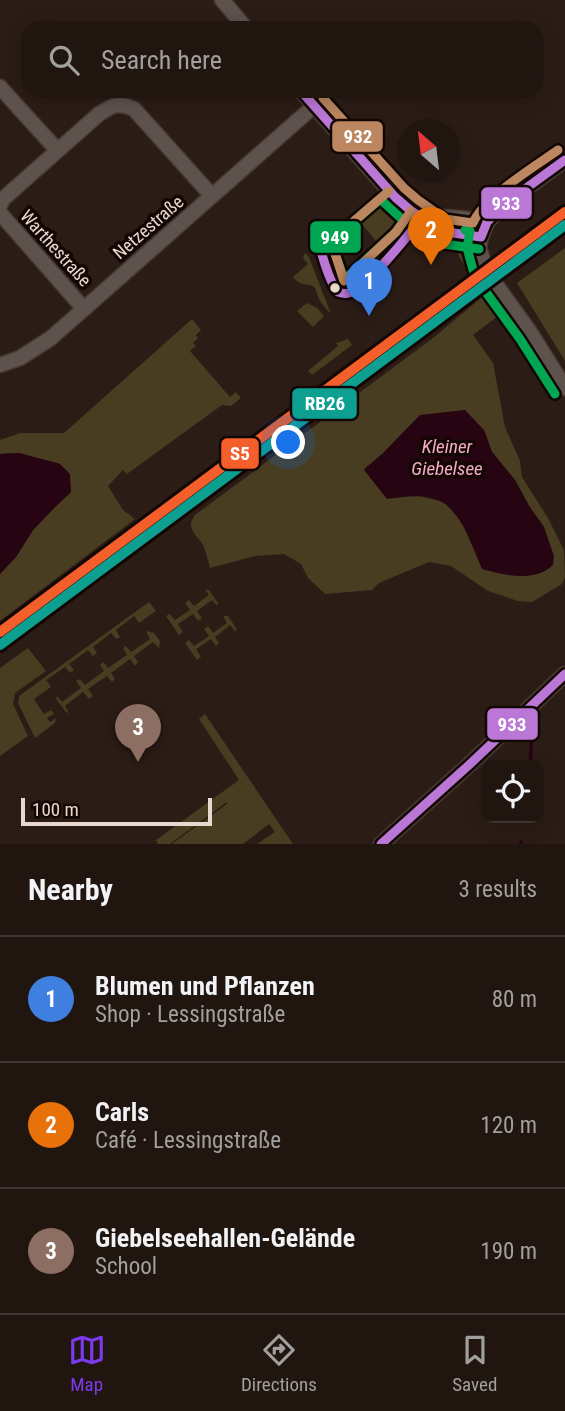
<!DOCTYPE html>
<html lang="en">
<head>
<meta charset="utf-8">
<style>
  :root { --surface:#211510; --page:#291e19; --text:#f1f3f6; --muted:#a29f9f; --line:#3e3430; --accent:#7c3aed }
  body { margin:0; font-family:"Roboto Condensed",sans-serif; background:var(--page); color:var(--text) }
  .controls { position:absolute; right:21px; bottom:21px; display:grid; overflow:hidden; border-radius:14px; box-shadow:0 4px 18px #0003 }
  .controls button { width:63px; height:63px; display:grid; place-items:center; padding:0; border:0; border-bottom:2px solid var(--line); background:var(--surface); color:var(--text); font:35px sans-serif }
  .compass { position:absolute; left:397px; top:119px; width:63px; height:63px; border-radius:50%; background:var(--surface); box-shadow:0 4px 18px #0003; rotate:332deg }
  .scale { position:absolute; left:21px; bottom:18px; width:191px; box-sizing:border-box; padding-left:7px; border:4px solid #ead7cf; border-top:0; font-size:19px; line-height:24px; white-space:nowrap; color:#ead7cf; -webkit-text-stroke:5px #130704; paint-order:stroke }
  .you { position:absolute; left:289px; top:443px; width:24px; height:24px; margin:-18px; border:5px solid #fff; border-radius:50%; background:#1a73e8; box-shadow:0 0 0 10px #1a73e833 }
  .badge { display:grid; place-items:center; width:46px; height:46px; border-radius:50%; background:var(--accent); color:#fff; font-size:23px; font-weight:700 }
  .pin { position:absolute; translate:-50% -58px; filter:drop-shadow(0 2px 4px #0008) }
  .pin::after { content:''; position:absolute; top:37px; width:24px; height:21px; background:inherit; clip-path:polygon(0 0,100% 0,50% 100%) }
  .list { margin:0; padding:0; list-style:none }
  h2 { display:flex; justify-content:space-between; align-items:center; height:91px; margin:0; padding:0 28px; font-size:30px }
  h2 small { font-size:23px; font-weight:400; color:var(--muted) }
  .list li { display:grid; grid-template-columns:46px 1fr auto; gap:21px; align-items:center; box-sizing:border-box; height:126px; padding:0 28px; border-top:2px solid var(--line) }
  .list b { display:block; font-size:26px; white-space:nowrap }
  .list p { margin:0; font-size:23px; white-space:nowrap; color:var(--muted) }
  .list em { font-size:23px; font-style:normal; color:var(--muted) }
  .icon { flex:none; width:38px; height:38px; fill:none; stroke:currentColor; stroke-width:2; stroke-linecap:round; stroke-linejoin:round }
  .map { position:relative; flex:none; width:565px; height:844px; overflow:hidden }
  .search { position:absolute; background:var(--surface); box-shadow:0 4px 18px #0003; left:21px; right:21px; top:21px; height:77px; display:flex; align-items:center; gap:18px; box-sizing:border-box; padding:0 24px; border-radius:21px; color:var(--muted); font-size:26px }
  .sheet { height:469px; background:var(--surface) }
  nav { display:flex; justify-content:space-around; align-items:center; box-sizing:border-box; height:98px; border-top:2px solid var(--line); background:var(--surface); font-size:19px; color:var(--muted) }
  nav a { display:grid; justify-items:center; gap:4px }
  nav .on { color:var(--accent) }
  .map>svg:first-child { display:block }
  .green { fill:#483c21; fill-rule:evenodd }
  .water { fill:#260412 }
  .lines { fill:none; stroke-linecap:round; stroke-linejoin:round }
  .stream { stroke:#260412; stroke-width:3.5 }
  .minor-casing { stroke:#473935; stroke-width:17 }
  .minor { stroke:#5e524d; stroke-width:14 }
  .bus-1-casing { stroke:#130704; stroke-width:14 }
  .bus-2-casing { stroke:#130704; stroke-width:14 }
  .bus-3-casing { stroke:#130704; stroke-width:14 }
  .bus-1 { stroke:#ba77d6; stroke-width:9 }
  .bus-2 { stroke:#00a651; stroke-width:9 }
  .bus-3 { stroke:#bb8660; stroke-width:9 }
  .rail-1-casing { stroke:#130704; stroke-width:16 }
  .rail-2-casing { stroke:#130704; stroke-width:16 }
  .rail-1 { stroke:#0da091; stroke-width:10 }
  .rail-2 { stroke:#f35e2a; stroke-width:10 }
  .bus-dot { fill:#ead7cf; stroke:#130704; stroke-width:2.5 }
  .labels { text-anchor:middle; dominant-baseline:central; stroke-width:7; stroke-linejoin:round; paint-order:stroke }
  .street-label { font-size:18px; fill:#ead7cf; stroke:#130704 }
  .water-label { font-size:19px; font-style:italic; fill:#f6abc8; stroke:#130704 }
  .line-badge { stroke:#130704; stroke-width:2.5 }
  .badge-label { font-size:19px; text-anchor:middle; font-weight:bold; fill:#fff }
</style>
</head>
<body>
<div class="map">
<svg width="565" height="844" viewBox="0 0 565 844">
  <rect width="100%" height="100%" fill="#2c1c16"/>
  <!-- green -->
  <path class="green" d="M 377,199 L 401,226 L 380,246 L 356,217 Z
    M 459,238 C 471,244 473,259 477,271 L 472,275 C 462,260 455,258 459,238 Z
    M 565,248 L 565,361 L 517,283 Z
    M 305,253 L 309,257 L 331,314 C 326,309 322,304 319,299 C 318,297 316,289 314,287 C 308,282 302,288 293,277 L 308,264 L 303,258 Z
    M 482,297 C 487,305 496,306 502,313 L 473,335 L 493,363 L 505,427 L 520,461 L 522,477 L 548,518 L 564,550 L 565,577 L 562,584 L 532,602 L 518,601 L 488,591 L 451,566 L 429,562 L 379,583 L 372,590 L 325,594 L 308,578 L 301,564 L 284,554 L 255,556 L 210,568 C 208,560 206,552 203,545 C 196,534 185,528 195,515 L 433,338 ZM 484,430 L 492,452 L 515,480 L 529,506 L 544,527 L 482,569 L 462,522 L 444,502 L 419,496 L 364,469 L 382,454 Z
    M 307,303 L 317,308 L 324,316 L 313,327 L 297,311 Z
    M 192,319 L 201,330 L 196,335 L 198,338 L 193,343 L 196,346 L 190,351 L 230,397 L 236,392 L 241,398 L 231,406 L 222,405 L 127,474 L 123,470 L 108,486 L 123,510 L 135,519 L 0,621 L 0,574 L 16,557 L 33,530 L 55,507 L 71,492 L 60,464 L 19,453 L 0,454 L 0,440 L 20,433 L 64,433 Z
    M 348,339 L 352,345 L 312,375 L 308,371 L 338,346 L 336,343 Z
    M 205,589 L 209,590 L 218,603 L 217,606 L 212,600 L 197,611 L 202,618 L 198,621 L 193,614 L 178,624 L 183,632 L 179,635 L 166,616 L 170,614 L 175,620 L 190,610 L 185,603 L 189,600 L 194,606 L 209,595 Z
    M 149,602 L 156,611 L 139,623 L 134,616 L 116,630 L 120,637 L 116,639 L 111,633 L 93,647 L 97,653 L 93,656 L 88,650 L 69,664 L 74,670 L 70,673 L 65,667 L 46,680 L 51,687 L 34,699 L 44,714 L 51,710 L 54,714 L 47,718 L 50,722 L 56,718 L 55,723 L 35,738 L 18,703 L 19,696 Z
    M 223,616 L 228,616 L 236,628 L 236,632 L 230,625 L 215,637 L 219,643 L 216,646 L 211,639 L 196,649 L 201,657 L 197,660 L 185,643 L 189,640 L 194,646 L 209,636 L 204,629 L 208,626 L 213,633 L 227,623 Z
    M 146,631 L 154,633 L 160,641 L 159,648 L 153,642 L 134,656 L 138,662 L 135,666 L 130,659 L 111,673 L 115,679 L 112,682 L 107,676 L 88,689 L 93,696 L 89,699 L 83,692 L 65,706 L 69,713 L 66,712 L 56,699 L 57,696 L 62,702 L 81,688 L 76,681 L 80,679 L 85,685 L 104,671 L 100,665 L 103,662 L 108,668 L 127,655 L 123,648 L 126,646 L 131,652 L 150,639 Z
    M 28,648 L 46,671 L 15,693 L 13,704 L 28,736 L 0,756 L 0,668 Z
    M 205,714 L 293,844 L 257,844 L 275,832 L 269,824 L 243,844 L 172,844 L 227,804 L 227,802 L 170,844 L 158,844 L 156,840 L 239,780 L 199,719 Z"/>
  <!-- water -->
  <path class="water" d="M 465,410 L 484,430 L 492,452 L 515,480 L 529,506 L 544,527 L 554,556 L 553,565 C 534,583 504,575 482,569 C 475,550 460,511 442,502 C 426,493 404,497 387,499 L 364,470 L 382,454 L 420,415 Z
    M 19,453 L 60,464 L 70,474 L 71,492 L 55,507 L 33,530 L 16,557 L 0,574 L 0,454 Z"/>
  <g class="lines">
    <!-- stream -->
    <path class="stream" d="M 530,765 L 532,733
      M 524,820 L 524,818
      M 521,844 L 521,842"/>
    <!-- minor casing -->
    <g class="minor-casing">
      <path id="minor" d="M 222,0 L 246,28
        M 0,87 L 57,150
        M 301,91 L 375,175 L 395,197 L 410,210 L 440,231 L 481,237
        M 565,160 L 507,202 L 487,222 L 481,237 L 479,247 L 486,271 L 530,332 L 565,388
        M 0,205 L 3,199 L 99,114 C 113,105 118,102 134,109 L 212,196
        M 0,213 L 84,309
        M 421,218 C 443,215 465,218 487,222
        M 0,365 L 20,358 L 51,338 L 314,106
        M 381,844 L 469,765 L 565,674"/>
    </g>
    <!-- minor -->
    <use href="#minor" class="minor"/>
    <!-- bus-1 casing -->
    <g class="bus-1-casing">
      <path id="bus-1" d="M 301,91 L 395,197 L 410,210 L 440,231 L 481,237 L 487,222 L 507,202 L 565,160
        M 318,236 C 320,250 329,282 338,292 C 341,293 345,294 349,293 C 366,288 410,234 421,218
        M 381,844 L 469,765 L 565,674"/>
    </g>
    <!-- bus-2 casing -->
    <g class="bus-2-casing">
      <path id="bus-2" d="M 380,199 L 404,221 L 396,232 L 344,280 L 331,241 Z
        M 465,230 L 470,231 L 467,248 L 475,277 L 520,339 L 555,394
        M 423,236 L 444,244 L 479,249"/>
    </g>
    <!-- bus-3 casing -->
    <g class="bus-3-casing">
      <path id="bus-3" d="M 323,98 L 404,188 L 418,200 L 445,219 L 473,223 C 484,197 534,167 558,150
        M 389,191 L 331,241 L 344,281 L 396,232 L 411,211"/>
    </g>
    <!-- bus-1 -->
    <use href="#bus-1" class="bus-1"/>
    <!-- bus-2 -->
    <use href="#bus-2" class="bus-2"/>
    <!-- bus-3 -->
    <use href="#bus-3" class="bus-3"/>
    <!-- rail-1 casing -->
    <g class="rail-1-casing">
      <path id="rail-1" d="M 0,645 L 565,225"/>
    </g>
    <!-- rail-2 casing -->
    <g class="rail-2-casing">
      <path id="rail-2" d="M 0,632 L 565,212"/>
    </g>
    <!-- rail-1 -->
    <use href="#rail-1" class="rail-1"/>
    <!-- rail-2 -->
    <use href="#rail-2" class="rail-2"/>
  </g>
  <!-- markers -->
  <circle class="bus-dot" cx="335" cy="288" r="6"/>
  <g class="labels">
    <!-- street labels -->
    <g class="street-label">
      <text transform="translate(148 227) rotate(-41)">Netzestraße</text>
      <text transform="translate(56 248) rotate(48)">Warthestraße</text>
    </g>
    <!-- water labels -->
    <g class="water-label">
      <text x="447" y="446">Kleiner<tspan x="447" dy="22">Giebelsee</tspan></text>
    </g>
  </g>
  <g class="line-badge">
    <rect x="331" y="120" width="53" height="33" rx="7" fill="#bb8660"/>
    <rect x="480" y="186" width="53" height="34" rx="7" fill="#ba77d6"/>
    <rect x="309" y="220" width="53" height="34" rx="7" fill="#00a651"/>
    <rect x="291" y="387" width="67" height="33" rx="7" fill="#0da091"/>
    <rect x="220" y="437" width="40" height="33" rx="7" fill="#f35e2a"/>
    <rect x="486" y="707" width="53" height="34" rx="7" fill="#ba77d6"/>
  </g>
  <g class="badge-label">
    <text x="358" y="143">932</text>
    <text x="506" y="210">933</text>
    <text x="335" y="244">949</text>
    <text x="325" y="410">RB26</text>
    <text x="240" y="460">S5</text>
    <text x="512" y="731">933</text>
  </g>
</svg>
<div class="controls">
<button><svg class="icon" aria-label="locate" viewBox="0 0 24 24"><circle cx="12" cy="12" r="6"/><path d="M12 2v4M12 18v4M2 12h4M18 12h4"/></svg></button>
</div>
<svg class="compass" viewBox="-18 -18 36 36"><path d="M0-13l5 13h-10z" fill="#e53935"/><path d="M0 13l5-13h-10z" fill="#a29f9f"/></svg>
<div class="scale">100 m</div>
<div class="you"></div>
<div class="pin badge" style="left:369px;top:316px;background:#3f7fe0">1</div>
<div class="pin badge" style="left:431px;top:265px;background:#e8710a">2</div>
<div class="pin badge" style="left:138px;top:762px;background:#8d6e63">3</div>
<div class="search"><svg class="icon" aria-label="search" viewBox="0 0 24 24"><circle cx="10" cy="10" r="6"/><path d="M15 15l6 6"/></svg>Search here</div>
</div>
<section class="sheet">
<h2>Nearby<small>3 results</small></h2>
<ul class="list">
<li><span class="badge" style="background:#3f7fe0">1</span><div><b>Blumen und Pflanzen</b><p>Shop · Lessingstraße</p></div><em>80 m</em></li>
<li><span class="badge" style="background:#e8710a">2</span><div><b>Carls</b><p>Café · Lessingstraße</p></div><em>120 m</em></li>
<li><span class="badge" style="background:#8d6e63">3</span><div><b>Giebelseehallen-Gelände</b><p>School</p></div><em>190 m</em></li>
</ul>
</section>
<nav>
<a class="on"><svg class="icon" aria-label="map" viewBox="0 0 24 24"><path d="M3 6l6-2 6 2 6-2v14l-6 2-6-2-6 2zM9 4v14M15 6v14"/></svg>Map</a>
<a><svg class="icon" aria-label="directions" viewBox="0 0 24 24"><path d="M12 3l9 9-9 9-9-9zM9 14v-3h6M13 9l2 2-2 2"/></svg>Directions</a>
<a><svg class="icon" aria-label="saved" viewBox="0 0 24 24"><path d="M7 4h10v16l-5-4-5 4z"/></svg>Saved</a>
</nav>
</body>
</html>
